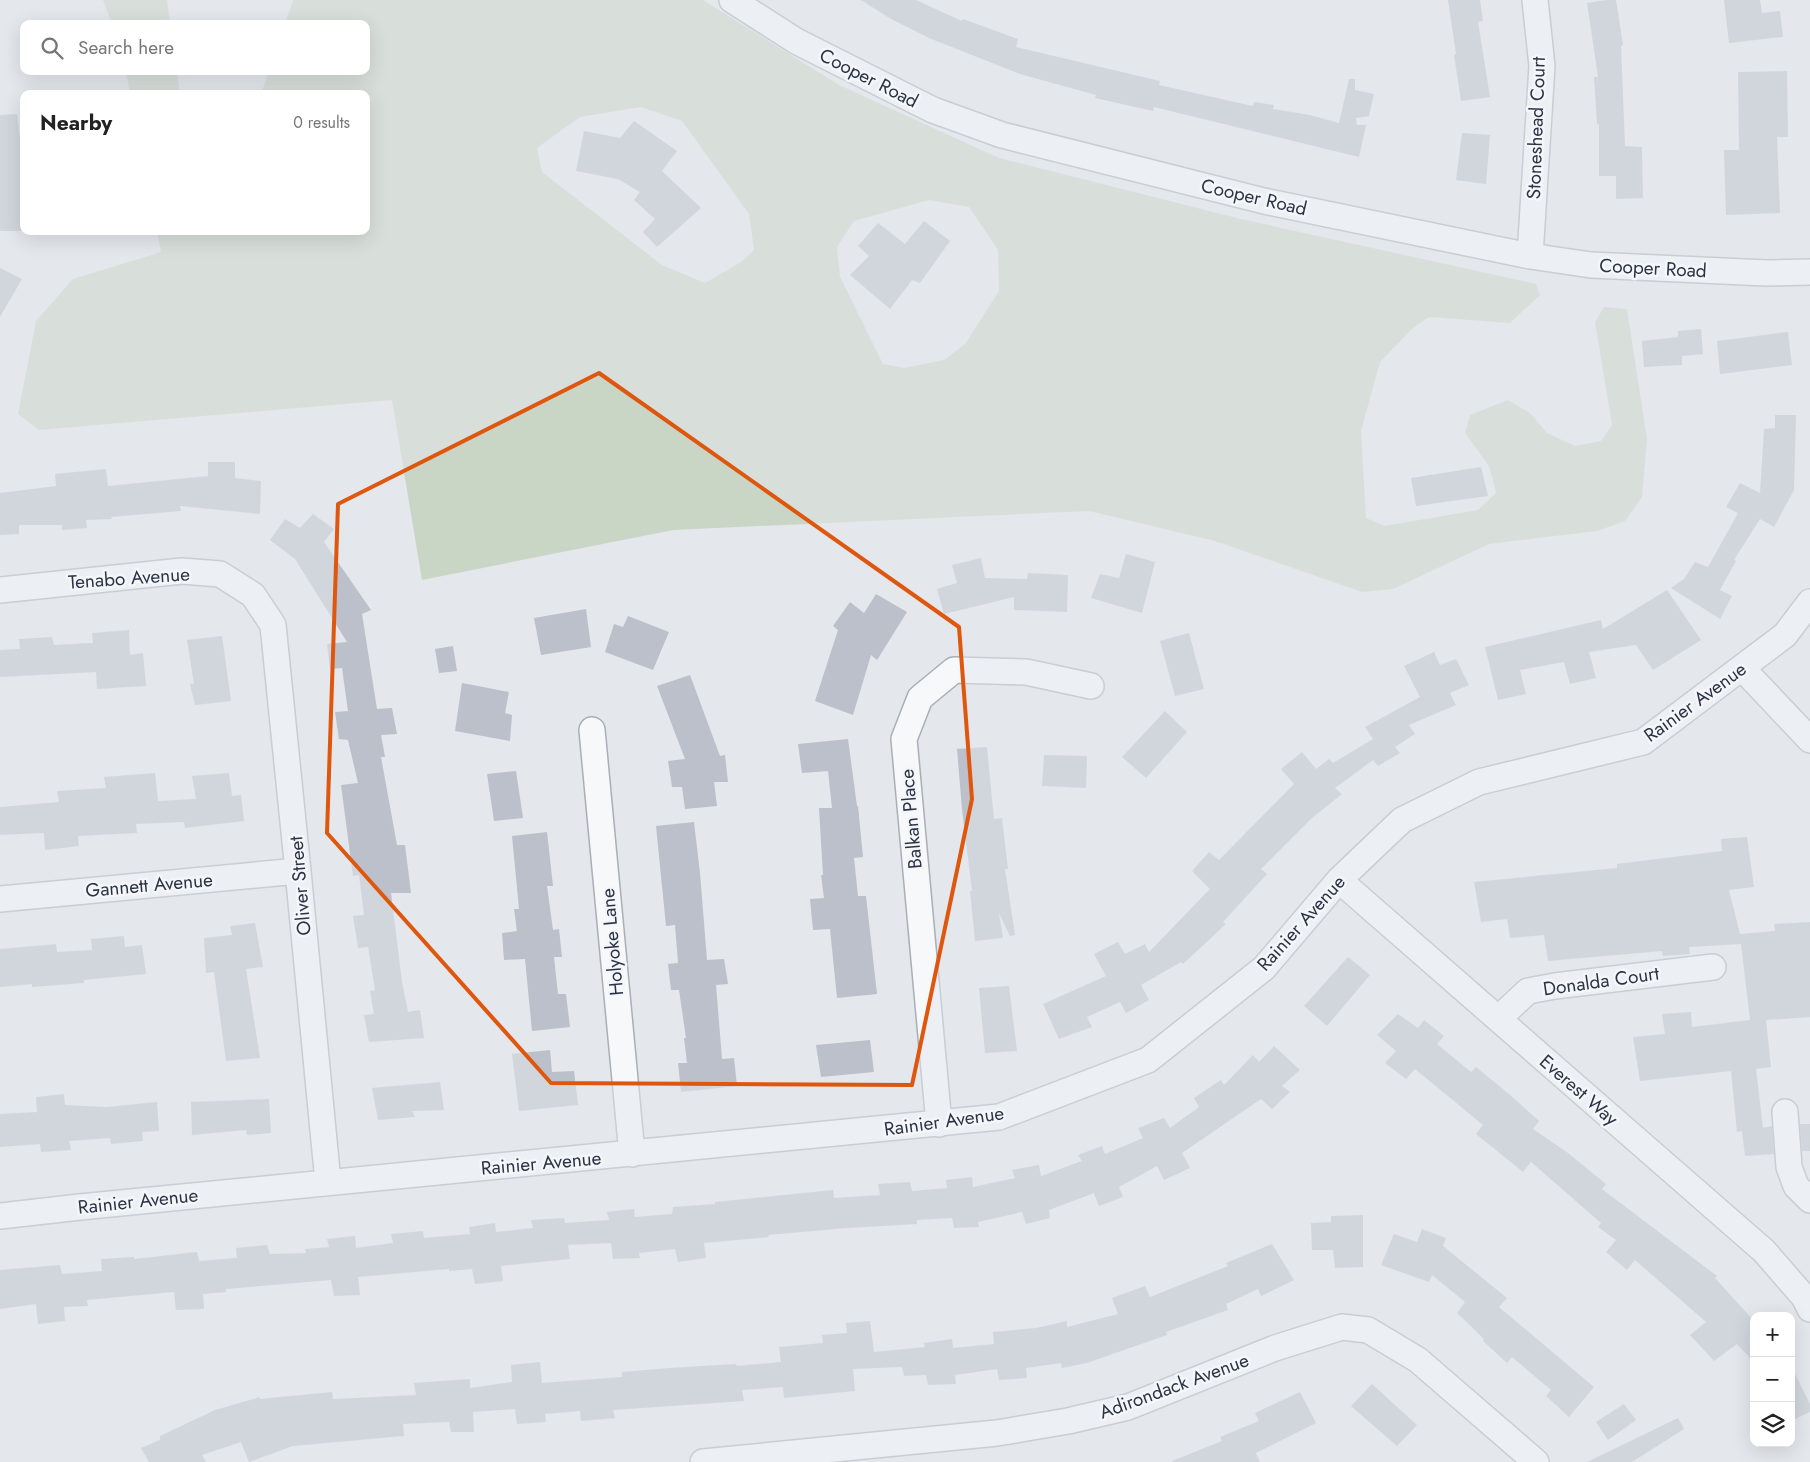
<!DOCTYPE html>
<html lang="en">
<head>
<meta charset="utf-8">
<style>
  :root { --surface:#fff; --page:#f6f6f6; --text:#222; --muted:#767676; --line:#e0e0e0 }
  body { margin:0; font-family:Jost,sans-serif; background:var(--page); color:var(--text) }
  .controls { position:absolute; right:15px; bottom:15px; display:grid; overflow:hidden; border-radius:10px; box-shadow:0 5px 20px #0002 }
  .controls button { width:45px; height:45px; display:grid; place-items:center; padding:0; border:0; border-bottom:1px solid var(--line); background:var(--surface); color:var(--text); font:25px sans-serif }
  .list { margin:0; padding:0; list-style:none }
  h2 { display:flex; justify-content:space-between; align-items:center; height:65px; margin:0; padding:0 20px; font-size:21px }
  h2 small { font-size:16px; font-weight:400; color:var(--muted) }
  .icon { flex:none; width:28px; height:28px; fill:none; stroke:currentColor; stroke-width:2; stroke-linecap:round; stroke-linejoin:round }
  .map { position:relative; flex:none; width:1810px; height:1462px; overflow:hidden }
  .search { position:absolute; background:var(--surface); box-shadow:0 5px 20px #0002; left:20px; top:20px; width:350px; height:55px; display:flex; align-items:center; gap:12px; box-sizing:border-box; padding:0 18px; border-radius:10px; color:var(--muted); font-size:19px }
  .panel { position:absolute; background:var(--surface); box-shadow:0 5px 20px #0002; left:20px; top:90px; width:350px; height:145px; border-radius:10px }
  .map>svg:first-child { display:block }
  .green { fill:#c9d6c5; fill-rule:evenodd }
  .building { fill:#bbc0ca }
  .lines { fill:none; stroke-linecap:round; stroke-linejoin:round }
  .minor-casing { stroke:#a9aeb7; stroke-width:28 }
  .minor { stroke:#f7f8fa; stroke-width:25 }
  .marked { fill:none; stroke:#df570f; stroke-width:4; stroke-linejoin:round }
  .labels { text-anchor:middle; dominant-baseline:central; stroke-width:5; stroke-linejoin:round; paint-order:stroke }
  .street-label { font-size:19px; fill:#2b3445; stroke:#f4f6f9 }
</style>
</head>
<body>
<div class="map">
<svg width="1810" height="1462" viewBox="0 0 1810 1462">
  <rect width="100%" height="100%" fill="#e4e7ec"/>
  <!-- green -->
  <path class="green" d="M 103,0 L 167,0 L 170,24 L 112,24 Z
    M 293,0 L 703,0 L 839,85 L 999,158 L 1241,219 L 1536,284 L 1540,295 L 1510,323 L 1429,317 L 1413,328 L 1380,362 L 1361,431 L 1366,518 L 1384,526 L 1478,510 L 1496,493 L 1489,466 L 1465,433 L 1470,415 L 1508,400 L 1530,413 L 1547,433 L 1575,446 L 1601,441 L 1612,425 L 1595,322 L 1604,307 L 1627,309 L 1647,439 L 1642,497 L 1625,521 L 1597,531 L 1489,544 L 1393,589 L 1362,592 L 1215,541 L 1089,511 L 673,530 L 422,580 L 392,400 L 39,430 L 18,414 L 36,321 L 73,279 L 161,252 L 157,231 L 366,231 L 366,94 L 261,94 L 269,71 L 366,71 L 366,24 L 285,24 ZM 641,107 L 682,121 L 749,214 L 754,250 L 741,262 L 705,283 L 662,265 L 542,172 L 537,148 L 580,117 ZM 929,200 L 969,207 L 998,250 L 999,291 L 965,344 L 944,360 L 904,368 L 883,364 L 840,277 L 837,247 L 854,221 Z
    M 126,71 L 177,71 L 180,94 L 130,94 Z"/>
  <!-- building -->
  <path class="building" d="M 861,0 L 916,0 L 962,21 L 963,19 L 1018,39 L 1016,47 L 1160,81 L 1159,85 L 1253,106 L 1254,102 L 1274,105 L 1273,109 L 1310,115 L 1339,123 L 1349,79 L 1355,79 L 1355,90 L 1374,94 L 1369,116 L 1356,118 L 1357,125 L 1366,125 L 1359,157 L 1154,107 L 1153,111 L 1095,98 L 1096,95 L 1020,74 L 929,38 L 891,19 Z
    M 1448,0 L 1480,0 L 1483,21 L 1478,22 L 1490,97 L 1461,101 L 1454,55 L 1456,54 Z
    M 1606,0 L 1616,0 L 1623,45 L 1621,46 L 1625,146 L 1642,147 L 1643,198 L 1616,199 L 1616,176 L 1599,176 L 1599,124 L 1597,124 L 1594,77 L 1598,77 L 1587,3 Z
    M 1724,0 L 1760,0 L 1762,13 L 1780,11 L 1783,37 L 1729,43 Z
    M 1787,71 L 1788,137 L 1777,137 L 1780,213 L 1726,215 L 1724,150 L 1739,150 L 1738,72 Z
    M 17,114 L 20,139 L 24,139 L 24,231 L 0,231 L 0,115 Z
    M 634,121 L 677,151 L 662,171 L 701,208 L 657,247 L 643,232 L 655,219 L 634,200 L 640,192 L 618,179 L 576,171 L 584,131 L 620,138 Z
    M 1462,133 L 1490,135 L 1486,184 L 1456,180 Z
    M 924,221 L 950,241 L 920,283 L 912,280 L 890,309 L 850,275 L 869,256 L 858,246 L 878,223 L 905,244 Z
    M 0,268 L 22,279 L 0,317 Z
    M 1701,329 L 1703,354 L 1682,356 L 1682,365 L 1644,367 L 1642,341 L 1678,337 L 1678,331 Z
    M 1788,332 L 1792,365 L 1720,374 L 1717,341 Z
    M 1775,415 L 1796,415 L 1794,490 L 1774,527 L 1760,519 L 1734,560 L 1736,561 L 1720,590 L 1732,596 L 1720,619 L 1671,588 L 1684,579 L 1695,562 L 1708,567 L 1738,513 L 1726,507 L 1740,483 L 1760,493 L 1764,429 L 1775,428 Z
    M 208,462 L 235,462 L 235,478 L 261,481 L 260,514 L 180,506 L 181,511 L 111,517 L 112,519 L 86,520 L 87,528 L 62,530 L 62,525 L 19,525 L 19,534 L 0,535 L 0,493 L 56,486 L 55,474 L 106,469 L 108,486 L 208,476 Z
    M 1481,467 L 1488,496 L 1416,506 L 1411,478 Z
    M 313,514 L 334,529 L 324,542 L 371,610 L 362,614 L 377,709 L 392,708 L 397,734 L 381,735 L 385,757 L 381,757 L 397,845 L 405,845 L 411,893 L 391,893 L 402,982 L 408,1012 L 420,1010 L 424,1038 L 369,1042 L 364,1015 L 374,1014 L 370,991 L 375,990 L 368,947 L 358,948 L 353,916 L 364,915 L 359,875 L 353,876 L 341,785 L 358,783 L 348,740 L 339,739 L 335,712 L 348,711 L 342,668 L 330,669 L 327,644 L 347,642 L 295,559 L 270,540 L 285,519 L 300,528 Z
    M 1126,554 L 1155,562 L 1142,613 L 1091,598 L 1100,574 L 1119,578 Z
    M 981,558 L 985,578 L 1027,579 L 1028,573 L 1068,575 L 1067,612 L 1014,610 L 1014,597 L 944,614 L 937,589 L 957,583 L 952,565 Z
    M 1667,590 L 1701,640 L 1653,670 L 1636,645 L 1589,652 L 1596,678 L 1570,684 L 1564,662 L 1520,670 L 1526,694 L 1498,700 L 1485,647 L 1601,620 L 1603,629 Z
    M 876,594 L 907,612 L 877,660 L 871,655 L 853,715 L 815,701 L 838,630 L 833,626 L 850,602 L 864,613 Z
    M 586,609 L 591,647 L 541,655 L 534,618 Z
    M 628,616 L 669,632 L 653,670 L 605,652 L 614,624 L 623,627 Z
    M 129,630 L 130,655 L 143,653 L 146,686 L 97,689 L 96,672 L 0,677 L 0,650 L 20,649 L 19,639 L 52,637 L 54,645 L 93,643 L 92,633 Z
    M 1189,633 L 1204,689 L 1175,696 L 1160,641 Z
    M 222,636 L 231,701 L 195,705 L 190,684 L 194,684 L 187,640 Z
    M 453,646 L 457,671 L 439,673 L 435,649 Z
    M 1434,652 L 1440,665 L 1456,659 L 1469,685 L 1450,693 L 1456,705 L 1409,725 L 1415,734 L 1395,747 L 1400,753 L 1378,766 L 1373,760 L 1335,788 L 1342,794 L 1312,818 L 1261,869 L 1267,874 L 1223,922 L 1226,924 L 1183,964 L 1181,962 L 1141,985 L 1149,1000 L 1126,1013 L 1120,1002 L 1087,1017 L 1092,1027 L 1059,1039 L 1043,1004 L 1106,976 L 1094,954 L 1118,942 L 1125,954 L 1145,944 L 1149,952 L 1210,889 L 1192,871 L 1209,852 L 1219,860 L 1294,784 L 1281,769 L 1302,752 L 1316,769 L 1329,759 L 1333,763 L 1373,739 L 1365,727 L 1420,697 L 1404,666 Z
    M 690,675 L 720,756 L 725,755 L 728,782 L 714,782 L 717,806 L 685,809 L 682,787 L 672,787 L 668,761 L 685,759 L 657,686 Z
    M 462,683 L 509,692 L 505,713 L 512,715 L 510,741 L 455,731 Z
    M 1165,711 L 1187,732 L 1146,778 L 1122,757 Z
    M 848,739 L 857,806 L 858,806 L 863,857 L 854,858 L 858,896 L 866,896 L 877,994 L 837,998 L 830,929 L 813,930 L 810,899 L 824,898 L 821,875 L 823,875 L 819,808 L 832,808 L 828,771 L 802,773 L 798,744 Z
    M 987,747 L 994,819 L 1002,818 L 1008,869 L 1005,869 L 1015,935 L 1010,936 L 999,913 L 1003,938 L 975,941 L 970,891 L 972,891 L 962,809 L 957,749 Z
    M 1044,755 L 1087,756 L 1086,788 L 1042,786 Z
    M 516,771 L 523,818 L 494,821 L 487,774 Z
    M 155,773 L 158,801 L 196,799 L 192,776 L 229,773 L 232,796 L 241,795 L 244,821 L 185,828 L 184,822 L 136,824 L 137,833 L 78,836 L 79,846 L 45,850 L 44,833 L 0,835 L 0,807 L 59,802 L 57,791 L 106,788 L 104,777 Z
    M 694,822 L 700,873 L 707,960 L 724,959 L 728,984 L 716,985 L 722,1059 L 734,1058 L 737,1086 L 681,1092 L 678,1063 L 687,1063 L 684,1038 L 686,1038 L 679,990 L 671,990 L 668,964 L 678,963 L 675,925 L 666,926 L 656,826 Z
    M 547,832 L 553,886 L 547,886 L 553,930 L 559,929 L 562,957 L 554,957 L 558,994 L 566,994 L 570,1027 L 532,1031 L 525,959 L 504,960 L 502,933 L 517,931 L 514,909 L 519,909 L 512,836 Z
    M 1747,837 L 1754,887 L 1729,890 L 1740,934 L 1775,931 L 1774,924 L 1810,922 L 1810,1017 L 1766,1020 L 1771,1067 L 1756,1069 L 1763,1128 L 1772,1126 L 1774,1154 L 1745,1156 L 1742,1131 L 1737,1132 L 1731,1071 L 1640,1081 L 1633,1037 L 1665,1034 L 1662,1014 L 1691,1012 L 1692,1027 L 1750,1020 L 1741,944 L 1689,947 L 1690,954 L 1663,956 L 1662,951 L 1548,961 L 1544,935 L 1510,938 L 1507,919 L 1481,922 L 1474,882 L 1617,868 L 1617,864 L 1722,851 L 1721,839 Z
    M 255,923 L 263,967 L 246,969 L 260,1058 L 226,1061 L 214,972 L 206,973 L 204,938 L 232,935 L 230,926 Z
    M 124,936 L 125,947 L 142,945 L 146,974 L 84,980 L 84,983 L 32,987 L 32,984 L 0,987 L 0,949 L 56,944 L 57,952 L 92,950 L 91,939 Z
    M 1348,957 L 1370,975 L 1327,1026 L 1304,1006 Z
    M 1009,986 L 1017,1051 L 985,1053 L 979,988 Z
    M 1398,1014 L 1418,1028 L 1424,1020 L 1444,1036 L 1437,1044 L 1471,1072 L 1476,1067 L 1509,1094 L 1539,1121 L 1533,1129 L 1568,1153 L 1606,1184 L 1602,1189 L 1717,1276 L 1715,1278 L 1754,1321 L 1754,1362 L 1737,1344 L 1714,1361 L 1690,1335 L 1706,1322 L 1635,1260 L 1627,1270 L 1606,1252 L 1616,1240 L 1598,1227 L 1601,1223 L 1531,1162 L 1523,1172 L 1476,1134 L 1483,1125 L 1415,1069 L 1406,1079 L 1385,1063 L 1396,1051 L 1377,1035 Z
    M 870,1040 L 874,1072 L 821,1077 L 816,1045 Z
    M 1274,1046 L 1300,1070 L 1282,1086 L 1290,1092 L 1272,1109 L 1261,1099 L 1182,1153 L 1190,1168 L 1164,1180 L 1157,1166 L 1119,1187 L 1123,1197 L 1099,1206 L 1094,1193 L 1049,1210 L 1050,1218 L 1026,1224 L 1022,1212 L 978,1222 L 979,1227 L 954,1228 L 952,1218 L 917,1220 L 917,1224 L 847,1228 L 768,1235 L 769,1237 L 704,1243 L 706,1258 L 678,1262 L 675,1249 L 639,1253 L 640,1258 L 613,1259 L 611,1243 L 568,1245 L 570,1259 L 501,1266 L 503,1281 L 475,1284 L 472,1269 L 449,1271 L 449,1269 L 358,1277 L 360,1295 L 334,1296 L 331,1280 L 226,1289 L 226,1292 L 203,1294 L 204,1309 L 176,1310 L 174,1292 L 87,1300 L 88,1306 L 64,1307 L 65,1321 L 38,1324 L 36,1304 L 0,1309 L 0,1270 L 60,1265 L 62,1274 L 102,1271 L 101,1259 L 134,1257 L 134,1259 L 197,1252 L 199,1261 L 237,1258 L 236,1248 L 267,1245 L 270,1254 L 306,1253 L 305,1249 L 329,1247 L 327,1239 L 355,1236 L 356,1248 L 393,1243 L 391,1234 L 423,1231 L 424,1238 L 470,1234 L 469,1227 L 495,1223 L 496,1232 L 533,1228 L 531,1220 L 564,1218 L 565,1223 L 609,1220 L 607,1212 L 634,1209 L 635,1217 L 672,1214 L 673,1207 L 715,1204 L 715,1202 L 833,1190 L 834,1198 L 880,1195 L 878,1184 L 910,1182 L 912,1191 L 947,1188 L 946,1180 L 972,1177 L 973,1187 L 1015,1178 L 1012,1170 L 1039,1165 L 1041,1176 L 1082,1161 L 1078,1155 L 1102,1146 L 1105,1154 L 1143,1138 L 1138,1128 L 1164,1118 L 1170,1128 L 1199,1107 L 1194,1098 L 1221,1080 L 1224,1085 L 1253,1055 L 1259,1062 Z
    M 550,1050 L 552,1072 L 574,1071 L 578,1105 L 519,1111 L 512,1054 Z
    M 440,1082 L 444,1110 L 412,1111 L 415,1117 L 378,1120 L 372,1088 Z
    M 64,1094 L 65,1105 L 107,1107 L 157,1102 L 159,1131 L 142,1132 L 143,1141 L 111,1144 L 110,1138 L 69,1141 L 71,1150 L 41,1152 L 40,1144 L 0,1147 L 0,1114 L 37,1112 L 36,1097 Z
    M 269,1099 L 271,1133 L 247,1135 L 246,1130 L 192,1135 L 191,1102 Z
    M 1800,1124 L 1810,1124 L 1810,1151 L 1802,1151 Z
    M 1363,1215 L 1363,1267 L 1335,1268 L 1333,1250 L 1312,1250 L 1311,1223 L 1331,1222 L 1331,1216 Z
    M 1422,1229 L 1446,1238 L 1443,1246 L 1507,1298 L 1499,1307 L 1594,1387 L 1569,1417 L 1546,1396 L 1551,1390 L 1512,1357 L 1507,1363 L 1483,1341 L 1484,1339 L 1457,1313 L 1465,1302 L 1432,1275 L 1429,1282 L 1381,1265 L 1394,1234 L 1417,1242 Z
    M 1272,1244 L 1294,1280 L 1261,1296 L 1258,1289 L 1226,1304 L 1228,1310 L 1166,1332 L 1167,1335 L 1087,1363 L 1062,1368 L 1061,1363 L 1026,1368 L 1027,1378 L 999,1380 L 997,1369 L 955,1375 L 956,1384 L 928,1385 L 926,1375 L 904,1376 L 902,1367 L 853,1369 L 855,1391 L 784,1398 L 783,1387 L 742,1390 L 744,1401 L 613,1410 L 615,1418 L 581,1421 L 580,1411 L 545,1414 L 546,1422 L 517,1424 L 515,1409 L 473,1412 L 474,1432 L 451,1432 L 449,1422 L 403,1424 L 404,1436 L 293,1446 L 249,1462 L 241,1442 L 202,1455 L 206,1462 L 149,1462 L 141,1448 L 160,1440 L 160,1436 L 215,1410 L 260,1397 L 260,1399 L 332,1392 L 333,1399 L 416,1395 L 414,1383 L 470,1379 L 470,1388 L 512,1382 L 511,1365 L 540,1362 L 542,1383 L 622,1377 L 622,1372 L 669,1368 L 736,1364 L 737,1366 L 781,1362 L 779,1347 L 823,1343 L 822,1335 L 847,1333 L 846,1323 L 870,1321 L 874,1352 L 925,1347 L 924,1343 L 952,1339 L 953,1348 L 994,1344 L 993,1332 L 1036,1328 L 1067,1321 L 1067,1327 L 1118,1314 L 1112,1298 L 1145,1286 L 1150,1297 L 1228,1266 L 1226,1263 Z
    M 1791,1366 L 1810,1404 L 1810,1412 L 1791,1421 Z
    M 1372,1384 L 1417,1425 L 1397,1446 L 1351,1406 Z
    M 1300,1392 L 1316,1423 L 1256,1453 L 1260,1462 L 1173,1462 L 1172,1461 L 1222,1441 L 1220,1437 L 1259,1421 L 1255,1413 Z
    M 1624,1404 L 1636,1420 L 1608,1440 L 1596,1422 Z
    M 1678,1418 L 1684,1429 L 1632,1462 L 1587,1462 Z"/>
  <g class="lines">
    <!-- minor casing -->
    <g class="minor-casing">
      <path id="minor" d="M 732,0 L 796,41 L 905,96 L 933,110 L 1002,135 L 1264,201 L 1530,256 L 1591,265 L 1767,273 L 1810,272
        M 1530,256 L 1542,66 L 1535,0
        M 0,590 L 182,571 L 220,574 L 253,595 L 273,625 L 298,871 L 328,1182
        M 1742,668 L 1810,740
        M 592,730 L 632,1154
        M 1339,880 L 1764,1251 L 1804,1297 L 1810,1309
        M 0,899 L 298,871
        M 1499,1018 L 1528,991 L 1555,986 L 1713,967
        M 1785,1112 L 1789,1167 L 1796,1186 L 1810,1200
        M 939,1124 L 904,739 L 920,698 L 954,670 L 1026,672 L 1091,686
        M 0,1216 L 80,1207 L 999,1117 L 1148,1060 L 1264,968 L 1339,880 L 1402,820 L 1479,782 L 1643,742 L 1785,635 L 1810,602
        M 703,1462 L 997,1433 L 1068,1421 L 1128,1407 L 1275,1348 L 1342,1327 L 1368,1330 L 1418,1360 L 1536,1462"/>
    </g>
    <!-- minor -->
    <use href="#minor" class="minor"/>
  </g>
  <!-- marked area -->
  <path d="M0 0H1810V1462H0ZM 599,373 L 959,627 L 972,799 L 912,1085 L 551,1083 L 327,833 L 338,504 Z" fill="#e4e7ec" fill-opacity=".55" fill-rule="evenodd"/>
  <path class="marked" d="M 599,373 L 959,627 L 972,799 L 912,1085 L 551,1083 L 327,833 L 338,504 Z"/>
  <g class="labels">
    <!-- street labels -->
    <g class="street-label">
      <text transform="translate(869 78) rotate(27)">Cooper Road</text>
      <text transform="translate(1536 128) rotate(-88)">Stoneshead Court</text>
      <text transform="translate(1254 197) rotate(13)">Cooper Road</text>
      <text transform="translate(1653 268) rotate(3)">Cooper Road</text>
      <text transform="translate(129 578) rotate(-4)">Tenabo Avenue</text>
      <text transform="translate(1695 702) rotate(-36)">Rainier Avenue</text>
      <text transform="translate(911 819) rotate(-95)">Balkan Place</text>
      <text transform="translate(149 885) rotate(-5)">Gannett Avenue</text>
      <text transform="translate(300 886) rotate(-95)">Oliver Street</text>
      <text transform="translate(1301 923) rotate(-48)">Rainier Avenue</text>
      <text transform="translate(612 942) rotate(-95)">Holyoke Lane</text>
      <text transform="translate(1601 981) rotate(-8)">Donalda Court</text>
      <text transform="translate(1579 1090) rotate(41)">Everest Way</text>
      <text transform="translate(944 1121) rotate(-8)">Rainier Avenue</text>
      <text transform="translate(541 1163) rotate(-5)">Rainier Avenue</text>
      <text transform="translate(138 1201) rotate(-6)">Rainier Avenue</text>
      <text transform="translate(1174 1386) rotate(-20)">Adirondack Avenue</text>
    </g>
  </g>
</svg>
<div class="controls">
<button>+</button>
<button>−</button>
<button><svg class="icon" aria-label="layers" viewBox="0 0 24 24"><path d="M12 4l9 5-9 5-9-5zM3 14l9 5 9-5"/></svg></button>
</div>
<div class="search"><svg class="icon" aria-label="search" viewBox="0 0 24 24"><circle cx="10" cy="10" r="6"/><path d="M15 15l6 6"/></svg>Search here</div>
<section class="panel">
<h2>Nearby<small>0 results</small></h2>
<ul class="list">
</ul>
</section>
</div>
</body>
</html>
